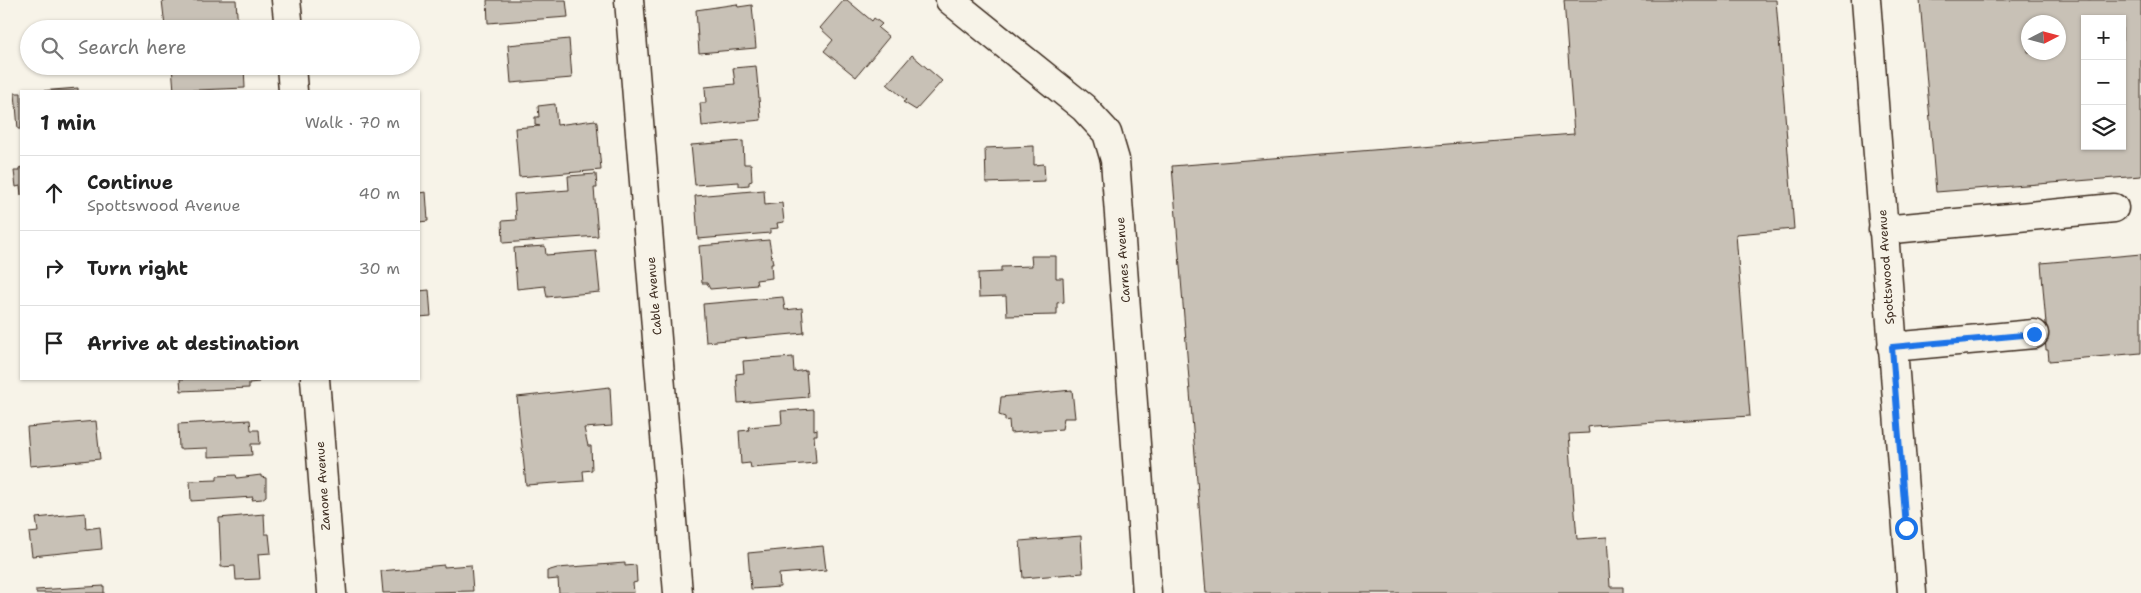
<!DOCTYPE html>
<html lang="en">
<head>
<meta charset="utf-8">
<style>
  :root { --surface:#fff; --page:#f6f6f6; --text:#222; --muted:#767676; --line:#e0e0e0 }
  body { margin:0; font-family:"Shantell Sans",sans-serif; background:var(--page); color:var(--text) }
  .controls { position:absolute; right:15px; top:15px; display:grid; overflow:hidden; border-radius:0px; box-shadow:0 1px 4px #0004 }
  .controls button { width:45px; height:45px; display:grid; place-items:center; padding:0; border:0; border-bottom:1px solid var(--line); background:var(--surface); color:var(--text); font:25px sans-serif }
  .compass { position:absolute; left:2021px; top:15px; width:45px; height:45px; border-radius:50%; background:var(--surface); box-shadow:0 1px 4px #0004; rotate:84deg }
  .stop { position:absolute; width:15px; height:15px; margin:-11px; border:4px solid #1a73e8; border-radius:50%; background:#fff }
  .stop.end { background:#1a73e8; border-color:#fff; box-shadow:0 1px 5px #0008 }
  .list { margin:0; padding:0; list-style:none }
  h2 { display:flex; justify-content:space-between; align-items:center; height:65px; margin:0; padding:0 20px; font-size:21px }
  h2 small { font-size:16px; font-weight:400; color:var(--muted) }
  .list li { display:grid; grid-template-columns:32px 1fr auto; gap:15px; align-items:center; box-sizing:border-box; height:75px; padding:0 20px; border-top:1px solid var(--line) }
  .list b { display:block; font-size:19px; white-space:nowrap }
  .list p { margin:0; font-size:16px; white-space:nowrap; color:var(--muted) }
  .list em { font-size:16px; font-style:normal; color:var(--muted) }
  .icon { flex:none; width:28px; height:28px; fill:none; stroke:currentColor; stroke-width:2; stroke-linecap:round; stroke-linejoin:round }
  .map { position:relative; flex:none; width:2141px; height:593px; overflow:hidden }
  .search { position:absolute; background:var(--surface); box-shadow:0 1px 4px #0004; left:20px; top:20px; width:400px; height:55px; display:flex; align-items:center; gap:12px; box-sizing:border-box; padding:0 18px; border-radius:28px; color:var(--muted); font-size:19px }
  .panel { position:absolute; background:var(--surface); box-shadow:0 1px 4px #0004; left:20px; top:90px; width:400px; height:290px; border-radius:0px }
  .map>svg:first-child { display:block }
  .building { fill:#c8c1b6; stroke:#3b2a1e; fill-rule:evenodd }
  .lines { fill:none; stroke-linecap:round; stroke-linejoin:round }
  .minor-casing { stroke:#3b2a1e; stroke-width:31 }
  .minor { stroke:#f7f3e8; stroke-width:28 }
  .route { stroke:#1a73e8; stroke-width:6 }
  .labels { text-anchor:middle; dominant-baseline:central; stroke-width:4; stroke-linejoin:round; paint-order:stroke }
  .street-label { font-size:12px; fill:#3b2a1e; stroke:#f7f3e8 }
</style>
</head>
<body>
<div class="map">
<svg width="2141" height="593" viewBox="0 0 2141 593">
  <rect width="100%" height="100%" fill="#f7f3e8"/>
  <filter id="ink" filterUnits="userSpaceOnUse"><feTurbulence type="fractalNoise" baseFrequency=".02" numOctaves="2"/><feDisplacementMap in="SourceGraphic" scale="10" xChannelSelector="R" yChannelSelector="G"/><feConvolveMatrix kernelMatrix="1 2 1 2 8 2 1 2 1" color-interpolation-filters="sRGB"/></filter>
  <g filter="url(#ink)">
    <!-- building -->
    <path class="building" d="M 162,0 L 236,0 L 238,29 L 165,27 Z
      M 487,0 L 566,0 L 568,17 L 488,23 Z
      M 844,0 L 847,0 L 872,21 L 874,18 L 882,24 L 878,28 L 889,37 L 856,77 L 824,51 L 833,40 L 820,28 Z
      M 1564,0 L 1776,0 L 1794,229 L 1736,234 L 1750,416 L 1594,426 L 1588,427 L 1589,433 L 1569,434 L 1577,539 L 1607,537 L 1610,587 L 1623,587 L 1623,593 L 1206,593 L 1172,166 L 1574,134 Z
      M 1920,0 L 2141,0 L 2141,176 L 1936,192 ZM 2085,19 L 2122,19 L 2122,146 L 2085,146 ZM 2028,22 L 2058,22 L 2058,52 L 2028,52 Z
      M 737,4 L 738,7 L 752,5 L 756,48 L 699,53 L 696,10 Z
      M 569,39 L 572,78 L 511,83 L 508,45 Z
      M 912,55 L 942,81 L 916,110 L 903,102 L 906,100 L 887,84 Z
      M 172,66 L 244,66 L 245,88 L 174,91 Z
      M 756,66 L 761,120 L 702,126 L 700,103 L 706,103 L 705,87 L 735,84 L 733,68 Z
      M 78,88 L 78,91 L 40,91 Z
      M 15,93 L 21,93 L 21,129 L 18,129 Z
      M 555,104 L 557,125 L 595,120 L 597,123 L 601,170 L 519,177 L 515,128 L 540,126 L 535,125 L 535,117 L 539,117 L 538,106 Z
      M 743,141 L 744,164 L 751,164 L 752,181 L 749,182 L 749,185 L 739,186 L 739,182 L 695,185 L 691,145 Z
      M 1034,146 L 1034,165 L 1044,164 L 1045,181 L 986,183 L 985,148 Z
      M 21,167 L 21,195 L 20,186 L 16,187 L 14,171 L 19,171 L 19,168 Z
      M 596,174 L 597,188 L 594,188 L 598,236 L 503,243 L 502,221 L 516,220 L 514,194 L 569,190 L 568,176 Z
      M 764,190 L 765,205 L 782,203 L 784,222 L 777,223 L 778,228 L 770,229 L 770,233 L 698,239 L 695,196 Z
      M 426,192 L 428,221 L 419,222 L 419,193 Z
      M 769,240 L 773,264 L 771,264 L 772,278 L 756,280 L 757,285 L 710,289 L 707,283 L 702,283 L 699,246 Z
      M 545,246 L 546,255 L 596,251 L 600,292 L 547,297 L 545,286 L 517,289 L 514,248 Z
      M 2141,254 L 2141,353 L 2049,361 L 2048,350 L 2046,350 L 2045,337 L 2047,336 L 2041,263 Z
      M 1031,256 L 1056,256 L 1056,278 L 1063,278 L 1064,302 L 1057,303 L 1057,315 L 1007,316 L 1006,296 L 979,297 L 978,273 L 1001,272 L 1001,267 L 1032,266 Z
      M 429,290 L 431,316 L 419,317 L 419,291 Z
      M 783,297 L 785,310 L 802,308 L 804,333 L 706,342 L 703,304 Z
      M 793,357 L 794,372 L 806,370 L 808,397 L 738,403 L 736,374 L 744,373 L 743,361 Z
      M 180,379 L 258,379 L 259,382 L 249,383 L 249,388 L 181,391 Z
      M 610,387 L 612,426 L 584,428 L 588,446 L 591,446 L 592,470 L 583,471 L 584,481 L 526,485 L 517,397 Z
      M 1072,390 L 1075,418 L 1064,418 L 1062,429 L 1010,433 L 1009,420 L 1005,421 L 1005,417 L 999,415 L 1001,397 Z
      M 814,409 L 814,430 L 817,429 L 817,435 L 814,435 L 816,463 L 751,468 L 750,463 L 741,464 L 739,431 L 749,430 L 748,427 L 782,424 L 781,411 Z
      M 250,420 L 251,430 L 259,430 L 260,444 L 251,444 L 252,455 L 208,457 L 208,448 L 179,449 L 178,424 Z
      M 96,421 L 100,459 L 30,466 L 27,427 Z
      M 236,475 L 237,478 L 261,475 L 261,477 L 266,478 L 266,496 L 262,499 L 252,500 L 253,497 L 191,501 L 190,481 L 217,480 L 217,476 Z
      M 85,513 L 86,529 L 100,527 L 102,549 L 32,556 L 29,533 L 38,532 L 36,518 Z
      M 264,514 L 265,534 L 269,534 L 271,553 L 258,554 L 260,579 L 236,580 L 235,566 L 221,567 L 219,518 Z
      M 1081,536 L 1083,573 L 1023,578 L 1020,541 Z
      M 823,546 L 826,570 L 779,574 L 780,587 L 751,589 L 748,553 Z
      M 625,563 L 625,566 L 636,565 L 637,582 L 633,583 L 634,593 L 559,593 L 558,579 L 547,580 L 547,571 L 557,568 Z
      M 444,565 L 444,567 L 471,565 L 473,591 L 383,593 L 381,571 Z
      M 104,586 L 104,593 L 36,593 L 36,590 Z"/>
    <g class="lines">
      <!-- minor casing -->
      <g class="minor-casing">
        <path id="minor" d="M 286,0 L 289,29
          M 629,0 L 678,593
          M 950,0 L 1084,108 L 1107,133 L 1115,160 L 1147,593
          M 1866,0 L 1912,593
          M 291,66 L 293,91
          M 1883,230 L 2114,208
          M 1892,347 L 2034,334
          M 315,379 L 332,593"/>
      </g>
      <!-- minor -->
      <use href="#minor" class="minor"/>
    </g>
  </g>
  <g class="lines" filter="url(#ink)">
    <!-- route -->
    <path class="route" d="M 1906,528 L 1892,347 L 2034,334"/>
  </g>
  <g class="labels">
    <!-- street labels -->
    <g class="street-label">
      <text transform="translate(1123 260) rotate(-94)">Carnes Avenue</text>
      <text transform="translate(1886 267) rotate(-94)">Spottswood Avenue</text>
      <text transform="translate(654 296) rotate(-95)">Cable Avenue</text>
      <text transform="translate(323 486) rotate(-94)">Zanone Avenue</text>
    </g>
  </g>
</svg>
<div class="controls">
<button>+</button>
<button>−</button>
<button><svg class="icon" aria-label="layers" viewBox="0 0 24 24"><path d="M12 4l9 5-9 5-9-5zM3 14l9 5 9-5"/></svg></button>
</div>
<svg class="compass" viewBox="-18 -18 36 36"><path d="M0-13l5 13h-10z" fill="#e53935"/><path d="M0 13l5-13h-10z" fill="#767676"/></svg>
<div class="stop" style="left:1906px;top:528px"></div>
<div class="stop end" style="left:2034px;top:334px"></div>
<div class="search"><svg class="icon" aria-label="search" viewBox="0 0 24 24"><circle cx="10" cy="10" r="6"/><path d="M15 15l6 6"/></svg>Search here</div>
<section class="panel">
<h2>1 min<small>Walk · 70 m</small></h2>
<ul class="list">
<li><svg class="icon" aria-label="ahead" viewBox="0 0 24 24"><path d="M12 20V5M6 11l6-6 6 6"/></svg><div><b>Continue</b><p>Spottswood Avenue</p></div><em>40 m</em></li>
<li><svg class="icon" aria-label="right" viewBox="0 0 24 24"><path d="M7 20v-9h11M14 6l5 5-5 5"/></svg><div><b>Turn right</b></div><em>30 m</em></li>
<li><svg class="icon" aria-label="arrive" viewBox="0 0 24 24"><path d="M6 21V4h12l-3 4 3 4H6"/></svg><div><b>Arrive at destination</b></div></li>
</ul>
</section>
</div>
</body>
</html>
